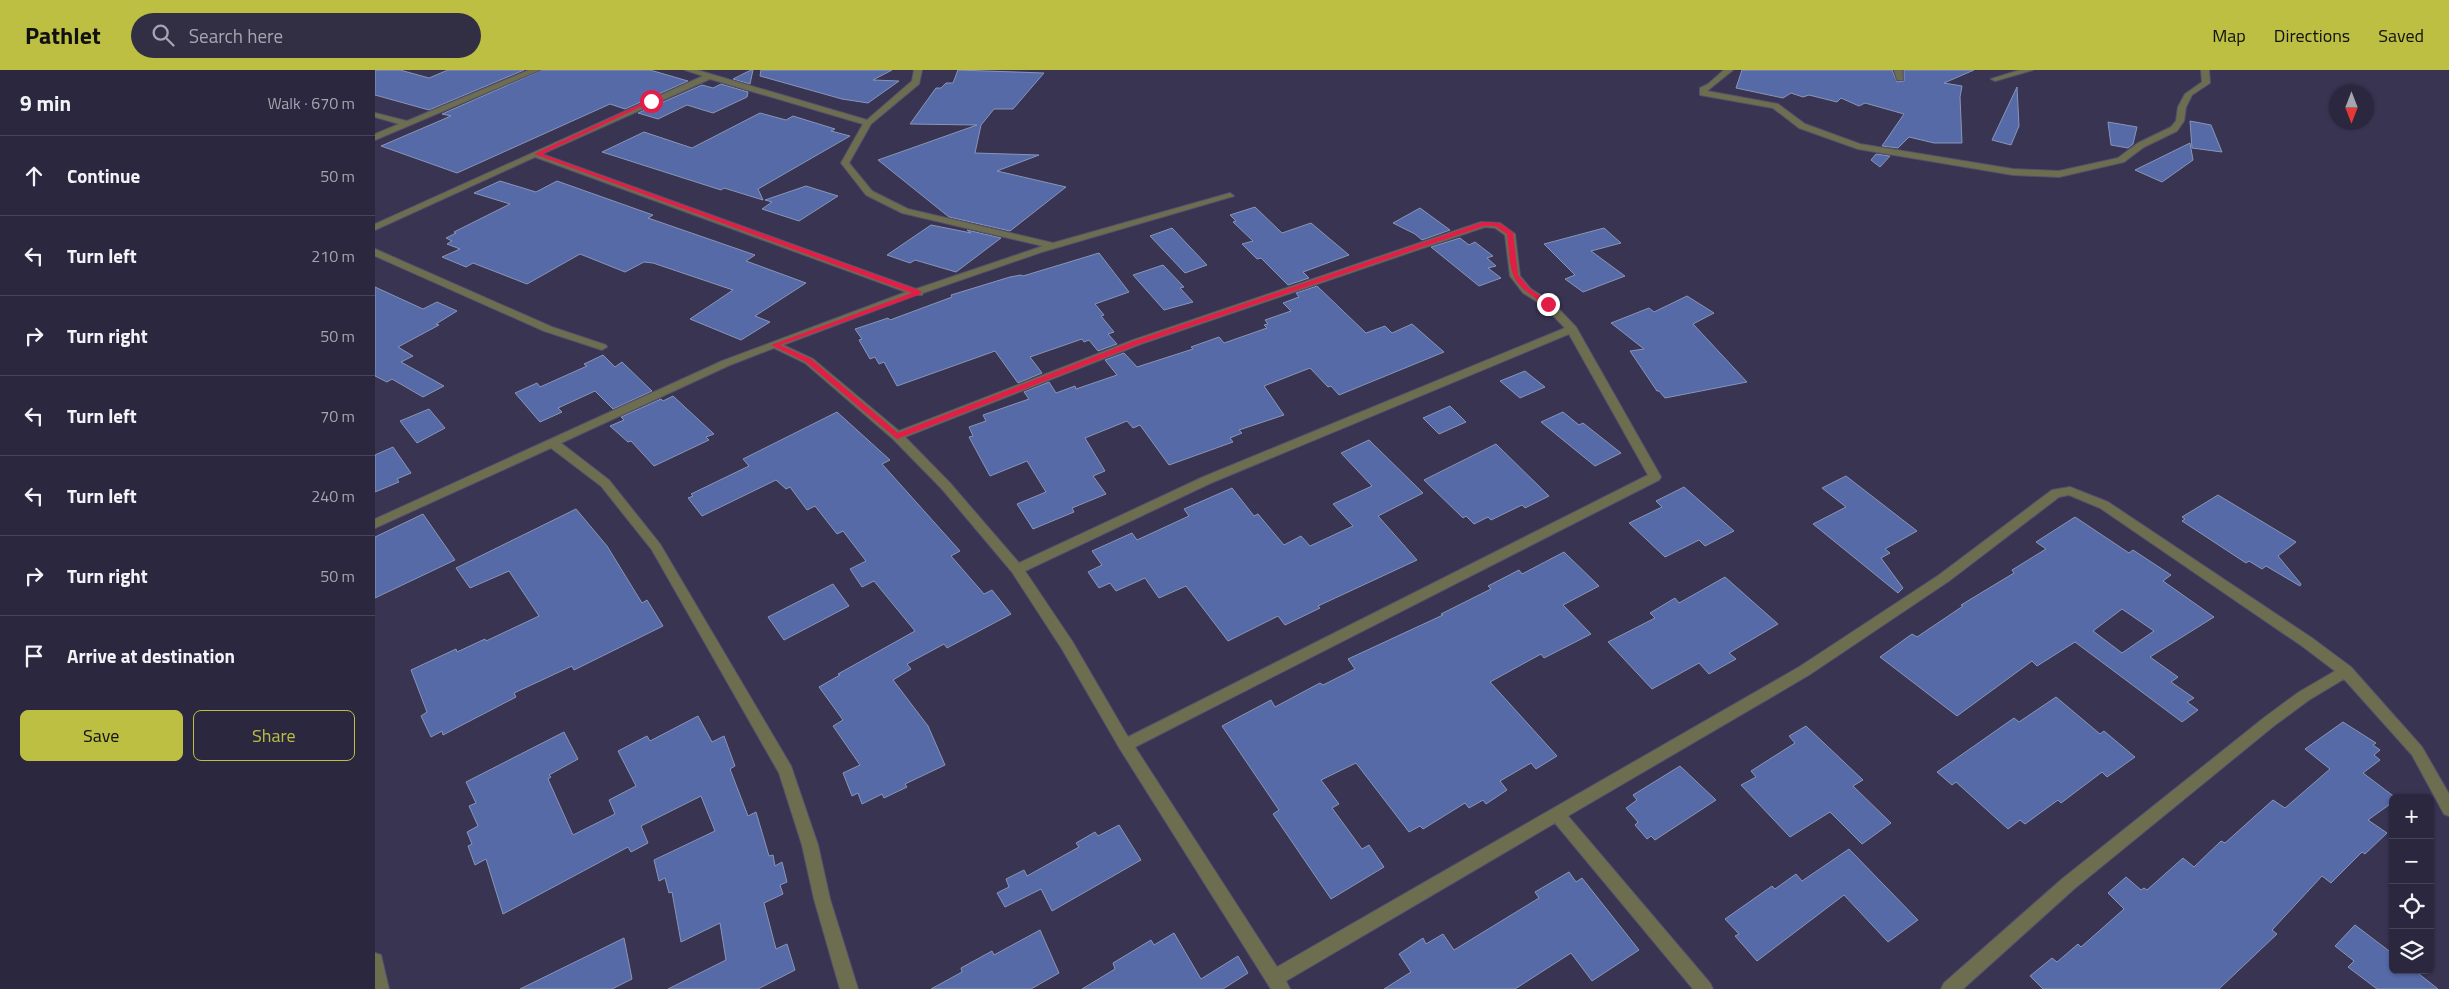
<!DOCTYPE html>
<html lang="en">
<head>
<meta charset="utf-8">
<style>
  :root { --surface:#2a273e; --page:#322f45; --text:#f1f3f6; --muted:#a5a5b0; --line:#464458; --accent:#bdbf43 }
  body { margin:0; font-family:"Titillium Web",sans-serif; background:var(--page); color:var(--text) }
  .controls { position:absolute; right:15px; bottom:15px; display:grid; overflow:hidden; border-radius:8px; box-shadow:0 1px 4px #0004 }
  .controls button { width:45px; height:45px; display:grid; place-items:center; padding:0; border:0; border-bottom:1px solid var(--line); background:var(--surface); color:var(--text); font:25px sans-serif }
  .compass { position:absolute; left:1954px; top:15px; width:45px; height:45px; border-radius:50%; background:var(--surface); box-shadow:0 1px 4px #0004; rotate:180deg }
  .stop { position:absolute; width:15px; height:15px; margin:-11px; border:4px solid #e11d48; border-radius:50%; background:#fff }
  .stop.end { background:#e11d48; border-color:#fff; box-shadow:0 1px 5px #0008 }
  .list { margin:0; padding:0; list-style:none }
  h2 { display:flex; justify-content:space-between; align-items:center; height:65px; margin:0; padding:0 20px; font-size:21px }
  h2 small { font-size:16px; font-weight:400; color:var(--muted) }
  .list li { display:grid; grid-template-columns:32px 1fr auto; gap:15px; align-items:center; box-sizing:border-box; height:80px; padding:0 20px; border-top:1px solid var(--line) }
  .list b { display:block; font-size:19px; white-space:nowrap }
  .list em { font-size:16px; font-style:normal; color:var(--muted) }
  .actions { display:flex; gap:10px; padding:15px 20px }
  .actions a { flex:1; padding:11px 0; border:1px solid var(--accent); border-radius:8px; text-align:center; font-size:18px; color:var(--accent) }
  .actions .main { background:var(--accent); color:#111 }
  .icon { flex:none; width:28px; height:28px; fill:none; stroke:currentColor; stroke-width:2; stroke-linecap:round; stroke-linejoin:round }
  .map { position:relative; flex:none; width:2074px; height:919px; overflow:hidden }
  header { display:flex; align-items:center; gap:30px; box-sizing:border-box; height:70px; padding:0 25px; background:var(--accent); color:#111 }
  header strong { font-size:24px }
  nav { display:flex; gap:28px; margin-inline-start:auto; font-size:18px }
  .search { width:350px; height:45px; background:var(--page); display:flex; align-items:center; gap:12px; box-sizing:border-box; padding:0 18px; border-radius:28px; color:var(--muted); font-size:19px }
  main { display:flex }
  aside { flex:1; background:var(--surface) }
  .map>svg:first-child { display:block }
  .building { fill:#576aa8; stroke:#8995b7; fill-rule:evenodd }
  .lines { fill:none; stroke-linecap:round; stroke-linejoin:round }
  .street-casing { stroke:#55516d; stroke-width:2 }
  .street { fill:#6d6e50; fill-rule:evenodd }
  .route { fill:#e11d48 }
</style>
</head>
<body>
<header>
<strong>Pathlet</strong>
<div class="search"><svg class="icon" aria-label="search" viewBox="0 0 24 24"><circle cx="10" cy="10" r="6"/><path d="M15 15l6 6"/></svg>Search here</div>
<nav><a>Map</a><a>Directions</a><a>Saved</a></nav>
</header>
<main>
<aside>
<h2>9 min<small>Walk · 670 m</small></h2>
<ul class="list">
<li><svg class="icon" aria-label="ahead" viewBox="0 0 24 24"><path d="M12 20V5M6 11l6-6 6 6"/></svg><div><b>Continue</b></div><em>50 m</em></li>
<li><svg class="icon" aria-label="left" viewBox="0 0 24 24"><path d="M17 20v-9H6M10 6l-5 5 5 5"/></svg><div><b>Turn left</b></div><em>210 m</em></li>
<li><svg class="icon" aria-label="right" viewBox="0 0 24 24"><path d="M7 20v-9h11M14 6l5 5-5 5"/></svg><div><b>Turn right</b></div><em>50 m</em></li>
<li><svg class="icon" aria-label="left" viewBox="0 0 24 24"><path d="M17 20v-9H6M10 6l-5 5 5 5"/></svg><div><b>Turn left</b></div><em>70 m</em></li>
<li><svg class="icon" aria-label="left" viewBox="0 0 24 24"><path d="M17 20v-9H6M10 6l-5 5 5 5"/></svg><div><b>Turn left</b></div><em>240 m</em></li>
<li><svg class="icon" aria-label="right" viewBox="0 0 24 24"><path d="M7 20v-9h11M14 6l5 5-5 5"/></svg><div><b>Turn right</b></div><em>50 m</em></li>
<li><svg class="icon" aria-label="arrive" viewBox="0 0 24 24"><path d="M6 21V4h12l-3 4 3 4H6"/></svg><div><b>Arrive at destination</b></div></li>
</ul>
<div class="actions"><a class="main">Save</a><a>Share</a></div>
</aside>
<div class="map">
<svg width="2074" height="919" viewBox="0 0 2074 919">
  <rect width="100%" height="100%" fill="#383452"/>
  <!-- building -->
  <path class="building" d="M 0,0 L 25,0 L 54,8 L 73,0 L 149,0 L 54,40 L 0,25 Z
    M 167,0 L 275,0 L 313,11 L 250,39 L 235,34 L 82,103 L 6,76 L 76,46 L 67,44 Z
    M 376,0 L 378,0 L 375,14 L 358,9 Z
    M 386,0 L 517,0 L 498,10 L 524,11 L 493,33 L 467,29 L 385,6 Z
    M 583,0 L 669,3 L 638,39 L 619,39 L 606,55 L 600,83 L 664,85 L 622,101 L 691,117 L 635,161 L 574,147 L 503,90 L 602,55 L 535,54 L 561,18 L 566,18 L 571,13 L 578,13 Z
    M 1367,0 L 1517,0 L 1522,12 L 1529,11 L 1529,0 L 1599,0 L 1569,13 L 1587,16 L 1585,27 L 1587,73 L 1559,73 L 1534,67 L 1523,78 L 1507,76 L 1529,44 L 1490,33 L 1484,36 L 1466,28 L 1462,32 L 1434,25 L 1428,27 L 1416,23 L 1408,28 L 1361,18 Z
    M 346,14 L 373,22 L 372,27 L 338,43 L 312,35 L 283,49 L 263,43 L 327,15 L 338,18 Z
    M 1642,17 L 1644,56 L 1636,75 L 1617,70 Z
    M 385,43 L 411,50 L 418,46 L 460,59 L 456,61 L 475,66 L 383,119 L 388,130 L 349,118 L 346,120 L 227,82 L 269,62 L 317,78 Z
    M 1815,51 L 1836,55 L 1847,82 L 1817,78 Z
    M 1733,52 L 1762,57 L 1758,74 L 1753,78 L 1736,75 Z
    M 1815,73 L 1818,90 L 1787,112 L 1760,100 Z
    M 1501,84 L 1515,86 L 1505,97 L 1496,90 Z
    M 125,111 L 161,122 L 182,111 L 278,145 L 273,148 L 380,185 L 371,191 L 431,213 L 380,246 L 395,252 L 366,270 L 315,249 L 358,220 L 278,193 L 269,192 L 250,202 L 205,184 L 152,214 L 98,193 L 91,197 L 67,187 L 85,179 L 72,174 L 77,171 L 71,168 L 81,163 L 79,162 L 135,134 L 99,123 Z
    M 431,116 L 463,126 L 424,151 L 387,139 L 397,132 L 390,130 Z
    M 880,137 L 907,163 L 936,153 L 974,185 L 928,202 L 934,208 L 913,215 L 886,188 L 882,189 L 867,174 L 878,171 L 858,152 L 861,151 L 855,145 Z
    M 1045,138 L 1075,160 L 1047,170 L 1040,164 L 1018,153 Z
    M 556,155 L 596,163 L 592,160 L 626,168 L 581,202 L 540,190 L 535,193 L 512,185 Z
    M 797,158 L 832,195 L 810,203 L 775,166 Z
    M 1229,158 L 1246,173 L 1216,181 L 1250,206 L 1208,222 L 1190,209 L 1200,205 L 1169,174 Z
    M 1085,168 L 1094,175 L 1100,172 L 1118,186 L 1112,188 L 1121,196 L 1113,198 L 1126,208 L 1104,216 L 1056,177 Z
    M 724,183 L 754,222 L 720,234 L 729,245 L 726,246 L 739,262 L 733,264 L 742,274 L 723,281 L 714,270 L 709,272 L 707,269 L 655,287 L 667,303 L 643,313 L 620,281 L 522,316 L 509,292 L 504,294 L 500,287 L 495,289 L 484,270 L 487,269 L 480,259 L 513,248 L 515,250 L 577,227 L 576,225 L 635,207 L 646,205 L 648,206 Z
    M 788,195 L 809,217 L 805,218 L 818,232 L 789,240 L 758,205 Z
    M 942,216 L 991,263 L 1010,256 L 1017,263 L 1037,254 L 1069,282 L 964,325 L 956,316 L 953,317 L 935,298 L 889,316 L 909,345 L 864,360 L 867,363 L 855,368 L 858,372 L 794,395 L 765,355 L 758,358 L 752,351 L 710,368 L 730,401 L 718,406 L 731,424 L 697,438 L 699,442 L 658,459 L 642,434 L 671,422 L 652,391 L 615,406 L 594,367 L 598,366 L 594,357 L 611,351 L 608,345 L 654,329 L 649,322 L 674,312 L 681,323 L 700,316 L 701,319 L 742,305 L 730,290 L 749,283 L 762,297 L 818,279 L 816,277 L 844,267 L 849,273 L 852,272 L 892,258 L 889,255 L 893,254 L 890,250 L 916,241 L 908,233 L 924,227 L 921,223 Z
    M 0,217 L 48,239 L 62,232 L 82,241 L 61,254 L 64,255 L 23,277 L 38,286 L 26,292 L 69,316 L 48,327 L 17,309 L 12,312 L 0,306 Z
    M 1312,226 L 1339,243 L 1318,254 L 1372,312 L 1290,328 L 1284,321 L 1282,321 L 1255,281 L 1269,279 L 1236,253 L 1274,238 L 1279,242 Z
    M 228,285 L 240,297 L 247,292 L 277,321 L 238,339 L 220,321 L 183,338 L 187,342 L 165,352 L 140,323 L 162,313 L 165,317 L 212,296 L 209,294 Z
    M 1150,301 L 1170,317 L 1145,328 L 1125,311 Z
    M 298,326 L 339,364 L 331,367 L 334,370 L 279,396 L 256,371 L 253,372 L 235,356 L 249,350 L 246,347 L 286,329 L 288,331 Z
    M 1075,336 L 1091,352 L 1064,364 L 1048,348 Z
    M 54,339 L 70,358 L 42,373 L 25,351 Z
    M 462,342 L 515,390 L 507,394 L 585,481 L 576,486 L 609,524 L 617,520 L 636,544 L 572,578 L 569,574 L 532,594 L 536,599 L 518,610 L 553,656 L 570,695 L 530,714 L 532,717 L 509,728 L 507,724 L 487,734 L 483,723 L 477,726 L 468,703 L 485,695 L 458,656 L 468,650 L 444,617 L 465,605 L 463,604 L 540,561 L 499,511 L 487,517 L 475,499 L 491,491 L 468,461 L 462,464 L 440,436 L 432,440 L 415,417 L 411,419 L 401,410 L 327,446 L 313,428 L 318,426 L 316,424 L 374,396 L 368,389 Z
    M 1188,342 L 1204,355 L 1208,353 L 1246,383 L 1220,396 L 1166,352 Z
    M 994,370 L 1048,423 L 1003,446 L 1042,490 L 943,536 L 945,538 L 910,555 L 903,546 L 853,571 L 811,516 L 784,528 L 770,508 L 741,521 L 735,513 L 724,518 L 713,502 L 727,495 L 717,481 L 757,463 L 762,470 L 814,446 L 809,439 L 857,418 L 879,446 L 883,444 L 909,475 L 926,466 L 935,476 L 978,456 L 958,434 L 997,416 L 966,383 Z
    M 1121,374 L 1174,426 L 1150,438 L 1147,435 L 1116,450 L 1113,447 L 1099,454 L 1091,446 L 1088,448 L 1049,410 Z
    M 18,377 L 36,403 L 22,409 L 24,412 L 0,422 L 0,385 Z
    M 1471,406 L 1542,461 L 1510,479 L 1515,483 L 1506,488 L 1528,518 L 1523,523 L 1438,454 L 1471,437 L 1447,418 Z
    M 1309,417 L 1359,461 L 1330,476 L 1324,470 L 1290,487 L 1254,453 L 1287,437 L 1281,431 Z
    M 1843,425 L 1921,472 L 1903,486 L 1926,514 L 1925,516 L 1891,496 L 1887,499 L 1874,491 L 1871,493 L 1807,451 L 1810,449 L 1807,447 Z
    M 201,439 L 232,476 L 267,533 L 272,530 L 288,556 L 199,600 L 197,596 L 139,623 L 141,627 L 68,665 L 67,661 L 56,667 L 46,646 L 52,642 L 36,600 L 81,579 L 82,582 L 110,569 L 111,571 L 164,546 L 134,501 L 95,518 L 81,498 Z
    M 48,444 L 80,490 L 0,528 L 0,467 Z
    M 1700,447 L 1754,483 L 1758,480 L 1796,505 L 1788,511 L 1839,547 L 1775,587 L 1803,607 L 1796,612 L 1819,628 L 1812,632 L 1823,640 L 1807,652 L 1700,572 L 1662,596 L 1657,591 L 1582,646 L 1505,587 L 1537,564 L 1542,567 L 1588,536 L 1586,535 L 1639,503 L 1637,500 L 1671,479 L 1661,472 ZM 1747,539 L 1779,561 L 1747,583 L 1718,561 Z
    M 1189,482 L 1224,516 L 1188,535 L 1216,564 L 1169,588 L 1166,584 L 1115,612 L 1182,686 L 1161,699 L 1156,693 L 1125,711 L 1132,720 L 1111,734 L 1108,730 L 1094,738 L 1090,733 L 1048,759 L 1045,756 L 1034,762 L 981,693 L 946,710 L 964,734 L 957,738 L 987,779 L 994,775 L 1009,797 L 956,829 L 898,744 L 904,740 L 847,656 L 896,630 L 900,637 L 945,613 L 948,615 L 980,599 L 973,589 L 1068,545 L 1066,544 L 1116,519 L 1113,516 L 1144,500 L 1147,504 Z
    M 1350,507 L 1403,554 L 1354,583 L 1361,589 L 1334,604 L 1324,593 L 1277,619 L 1233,572 L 1280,548 L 1275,543 L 1300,528 L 1304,533 Z
    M 458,514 L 474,536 L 409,570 L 393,547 Z
    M 1681,627 L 1725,664 L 1729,661 L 1760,687 L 1732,707 L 1727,702 L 1686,733 L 1683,730 L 1650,754 L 1645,750 L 1633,759 L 1581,712 L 1577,715 L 1562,702 L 1639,648 L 1644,652 Z
    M 323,646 L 337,672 L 349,666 L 360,696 L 355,699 L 373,746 L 381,742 L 394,786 L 398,785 L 400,796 L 407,792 L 412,812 L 405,815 L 408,824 L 389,833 L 401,879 L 412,874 L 420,900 L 383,919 L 293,919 L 351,890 L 345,853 L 306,872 L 297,822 L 294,823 L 290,808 L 284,811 L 279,790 L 340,761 L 326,726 L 266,756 L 273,773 L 256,782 L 253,777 L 128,844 L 111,789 L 100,795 L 93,776 L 97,774 L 92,762 L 103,756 L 94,736 L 101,733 L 91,712 L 189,662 L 203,689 L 174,705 L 176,707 L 173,709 L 198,765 L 240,744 L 234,730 L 261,716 L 243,681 L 272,666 L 275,671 Z
    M 1968,652 L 2001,673 L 1998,675 L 2005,680 L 1999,685 L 2005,690 L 1988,703 L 2021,728 L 2018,728 L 2018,732 L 1993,750 L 2012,763 L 1990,784 L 1987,782 L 1956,813 L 1947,806 L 1897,860 L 1902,864 L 1844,919 L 1668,919 L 1655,906 L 1677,888 L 1682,892 L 1703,874 L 1706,877 L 1749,839 L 1733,823 L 1751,807 L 1766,820 L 1769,818 L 1772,820 L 1808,788 L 1819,797 L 1846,771 L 1850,773 L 1898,730 L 1910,738 L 1955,699 L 1930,679 Z
    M 1431,656 L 1488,710 L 1478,716 L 1516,753 L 1487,774 L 1455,742 L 1415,767 L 1366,715 L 1381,707 L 1376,701 L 1420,673 L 1414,666 Z
    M 1305,696 L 1341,730 L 1280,770 L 1276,766 L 1272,769 L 1260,755 L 1263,752 L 1251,738 L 1262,730 L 1258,725 Z
    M 744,755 L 766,790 L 677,841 L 666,819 L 630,837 L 622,823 L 634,817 L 631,809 L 649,800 L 652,806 L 704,777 L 701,773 L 720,762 L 723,766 Z
    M 1474,779 L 1543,850 L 1513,872 L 1469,825 L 1382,891 L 1360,866 L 1364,864 L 1350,849 L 1397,816 L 1400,819 L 1421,804 L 1427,811 Z
    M 1194,802 L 1201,812 L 1207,808 L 1264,880 L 1217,911 L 1196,883 L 1140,919 L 1009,919 L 1036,902 L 1024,884 L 1048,868 L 1051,874 L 1068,864 L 1079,880 L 1164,828 L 1160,822 Z
    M 1980,855 L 2018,884 L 2018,900 L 2039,900 L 2063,919 L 2002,919 L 1973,897 L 1979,891 L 1960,876 Z
    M 665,860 L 684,903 L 656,919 L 556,919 L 587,902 L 586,898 L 617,881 L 619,885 Z
    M 799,863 L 826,909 L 863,886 L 873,903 L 848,919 L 707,919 L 740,899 L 738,893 L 776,870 L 779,875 Z
    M 249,868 L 257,909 L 237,919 L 145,919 Z"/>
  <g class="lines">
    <!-- street casing -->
    <g class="street-casing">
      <path id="street" d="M 154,0 L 165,0 L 0,70 L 0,64 L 24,54 L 0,47 L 0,43 L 32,51 Z
        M 310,0 L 322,0 L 492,50 L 537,11 L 539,0 L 547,0 L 544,14 L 496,54 L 474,93 L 497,121 L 533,139 L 678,173 L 855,123 L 859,126 L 667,182 L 548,223 L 547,225 L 541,225 L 408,275 L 438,289 L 524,361 L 758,270 L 1106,152 L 1125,153 L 1140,164 L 1145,206 L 1156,219 L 1177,232 L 1201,257 L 1286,407 L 1284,410 L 760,677 L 902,897 L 1424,597 L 1564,505 L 1677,420 L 1695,417 L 1733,432 L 1937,568 L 1976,597 L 2047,677 L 2074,724 L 2074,746 L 2069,744 L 2037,685 L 1969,609 L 1934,630 L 1900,655 L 1699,819 L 1588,919 L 1566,919 L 1569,913 L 1687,809 L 1890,647 L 1924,622 L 1960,601 L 1927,576 L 1725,438 L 1694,425 L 1684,427 L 1574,511 L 1434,605 L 1193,746 L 1335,913 L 1338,919 L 1318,919 L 1180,753 L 911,911 L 915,919 L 896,919 L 745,679 L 687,579 L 637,502 L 567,419 L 518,369 L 430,293 L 399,278 L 355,295 L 186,373 L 234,410 L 285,474 L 416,696 L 443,775 L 455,829 L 483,919 L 465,919 L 439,829 L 427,775 L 404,703 L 277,480 L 226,416 L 176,378 L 0,458 L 0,449 L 347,291 L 531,222 L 160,87 L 0,160 L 0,154 L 328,6 ZM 335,9 L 488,54 L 466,93 L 491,125 L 527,143 L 668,176 L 541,219 L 167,84 ZM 1110,157 L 1120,158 L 1130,165 L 1135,206 L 1148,223 L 1169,236 L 1190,258 L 828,407 L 644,493 L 575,413 L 530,367 L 766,274 ZM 1194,264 L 1273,405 L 753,667 L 697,571 L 650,501 L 836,413 Z
        M 1349,0 L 1358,0 L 1332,21 L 1403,34 L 1430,54 L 1485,74 L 1638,99 L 1684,101 L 1743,88 L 1763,73 L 1796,57 L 1801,51 L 1803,37 L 1810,24 L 1827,12 L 1826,0 L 1834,0 L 1835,13 L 1817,25 L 1811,37 L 1809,51 L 1802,61 L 1769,77 L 1749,92 L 1684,107 L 1638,105 L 1483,79 L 1424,58 L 1398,38 L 1325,25 L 1325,18 L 1333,14 Z
        M 1519,0 L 1527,0 L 1528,10 L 1522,10 Z
        M 1645,0 L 1658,0 L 1620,11 L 1616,9 Z
        M 0,179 L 177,257 L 231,275 L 232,277 L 227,280 L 169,261 L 0,186 Z
        M 0,883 L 6,885 L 14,919 L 0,919 Z"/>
    </g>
    <!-- street -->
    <use href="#street" class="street"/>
  </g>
  <!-- route -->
  <path class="route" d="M 274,30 L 278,31 L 167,84 L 546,221 L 546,224 L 405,275 L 436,289 L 523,363 L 759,271 L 1108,152 L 1124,153 L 1138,162 L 1143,205 L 1155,219 L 1177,234 L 1171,235 C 1133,211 1137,207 1132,164 L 1120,156 L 1109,156 L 764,274 L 522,369 L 431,292 L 396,275 L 537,223 L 159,84 Z"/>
</svg>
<div class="controls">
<button>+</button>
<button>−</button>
<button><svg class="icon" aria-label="locate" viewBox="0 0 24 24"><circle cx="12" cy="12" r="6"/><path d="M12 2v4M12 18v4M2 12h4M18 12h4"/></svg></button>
<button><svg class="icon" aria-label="layers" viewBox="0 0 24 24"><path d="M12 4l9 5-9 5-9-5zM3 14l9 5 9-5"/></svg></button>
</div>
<svg class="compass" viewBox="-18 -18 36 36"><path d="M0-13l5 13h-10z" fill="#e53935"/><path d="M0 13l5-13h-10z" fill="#a5a5b0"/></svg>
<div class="stop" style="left:276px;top:31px"></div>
<div class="stop end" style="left:1173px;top:234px"></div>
</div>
</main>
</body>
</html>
